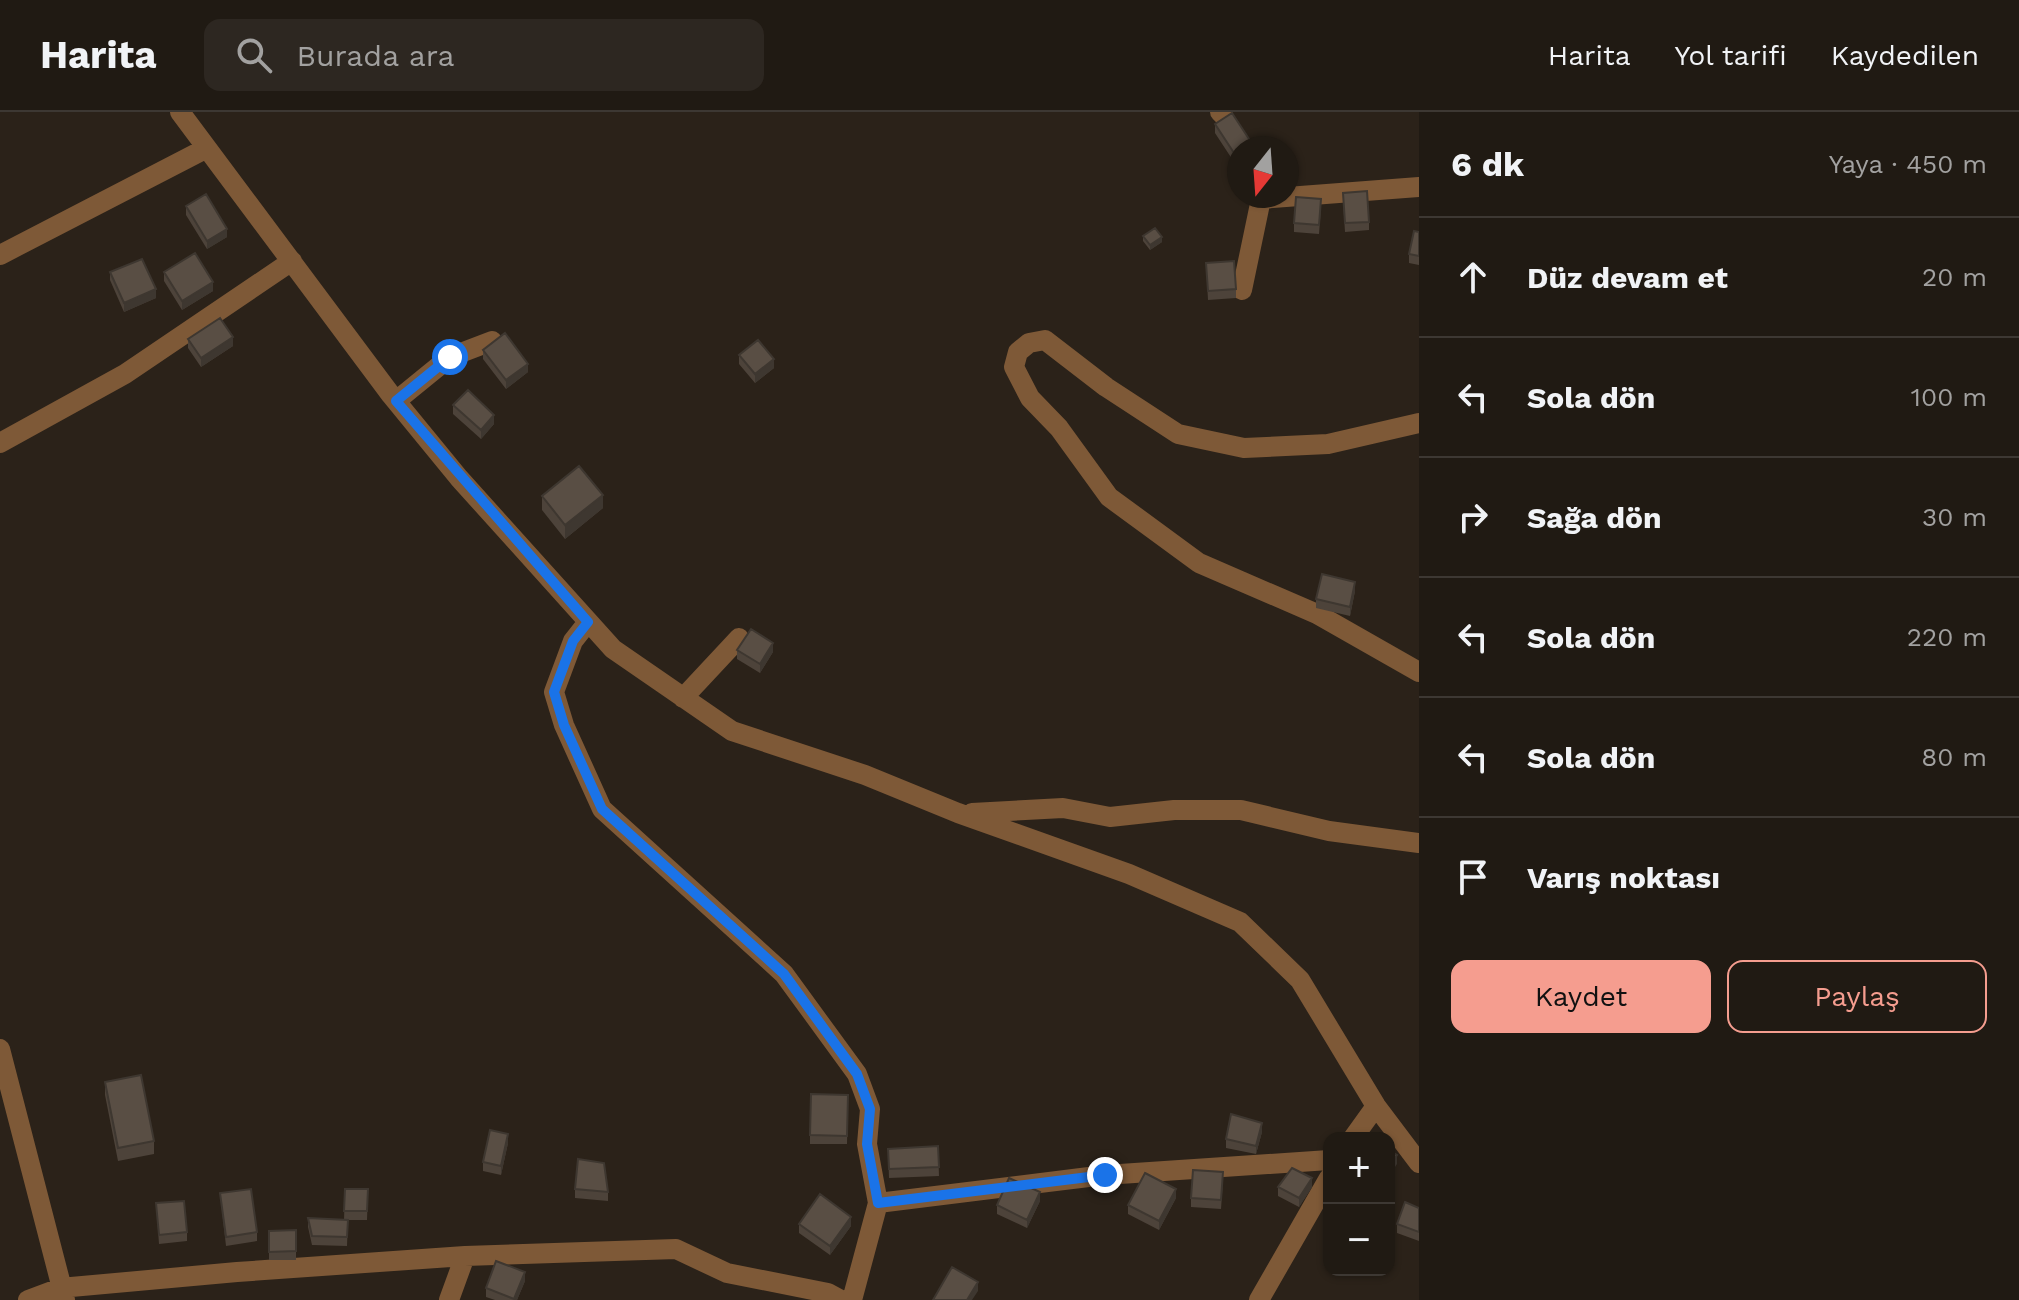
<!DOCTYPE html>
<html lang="tr">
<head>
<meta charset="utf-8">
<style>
  :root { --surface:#201a13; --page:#2d2721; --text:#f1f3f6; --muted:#a2a1a0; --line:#3d3833; --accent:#f59d8f }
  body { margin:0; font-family:"Work Sans",sans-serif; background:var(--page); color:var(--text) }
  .controls { position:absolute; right:24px; bottom:24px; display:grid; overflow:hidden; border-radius:16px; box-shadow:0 2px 6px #0004 }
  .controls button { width:72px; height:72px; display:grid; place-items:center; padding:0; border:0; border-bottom:2px solid var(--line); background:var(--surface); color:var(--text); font:40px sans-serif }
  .compass { position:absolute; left:1227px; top:24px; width:72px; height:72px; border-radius:50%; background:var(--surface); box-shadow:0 2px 6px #0004; rotate:197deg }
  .stop { position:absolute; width:24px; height:24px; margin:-18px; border:6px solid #1a73e8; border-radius:50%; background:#fff }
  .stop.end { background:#1a73e8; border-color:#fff; box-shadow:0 2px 8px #0008 }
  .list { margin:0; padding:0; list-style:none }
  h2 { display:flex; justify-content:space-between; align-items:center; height:104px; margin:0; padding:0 32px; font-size:34px }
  h2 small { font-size:26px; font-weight:400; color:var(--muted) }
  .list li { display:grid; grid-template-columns:52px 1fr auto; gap:24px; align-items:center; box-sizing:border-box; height:120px; padding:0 32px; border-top:2px solid var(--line) }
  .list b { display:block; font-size:30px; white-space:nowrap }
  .list em { font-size:26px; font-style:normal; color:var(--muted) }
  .actions { display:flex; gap:16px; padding:24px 32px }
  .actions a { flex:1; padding:18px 0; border:2px solid var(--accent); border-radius:16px; text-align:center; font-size:28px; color:var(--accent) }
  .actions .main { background:var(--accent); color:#111 }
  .icon { flex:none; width:44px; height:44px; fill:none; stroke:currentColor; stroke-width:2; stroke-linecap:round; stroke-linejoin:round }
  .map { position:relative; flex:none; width:1419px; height:1188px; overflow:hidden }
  header { display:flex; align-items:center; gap:48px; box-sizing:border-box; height:112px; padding:0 40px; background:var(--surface); border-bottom:2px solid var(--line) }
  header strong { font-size:38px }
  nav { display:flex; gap:44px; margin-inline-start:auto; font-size:28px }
  .search { width:560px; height:72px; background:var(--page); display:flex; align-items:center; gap:20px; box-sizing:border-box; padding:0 28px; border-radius:16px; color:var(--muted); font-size:30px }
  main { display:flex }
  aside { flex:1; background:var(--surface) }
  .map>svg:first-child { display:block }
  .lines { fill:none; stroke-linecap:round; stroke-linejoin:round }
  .minor { stroke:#7e5937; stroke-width:20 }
  .wall { fill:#4d433a }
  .shaded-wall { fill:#3e3730 }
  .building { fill:#594e44; stroke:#3e3730; stroke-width:2 }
  .route { stroke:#1a73e8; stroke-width:10 }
</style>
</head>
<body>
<header>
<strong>Harita</strong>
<div class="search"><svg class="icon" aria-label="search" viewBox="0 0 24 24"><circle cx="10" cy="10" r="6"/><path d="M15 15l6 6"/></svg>Burada ara</div>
<nav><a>Harita</a><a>Yol tarifi</a><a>Kaydedilen</a></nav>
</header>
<main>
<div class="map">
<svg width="1419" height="1188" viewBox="0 0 1419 1188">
  <rect width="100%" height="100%" fill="#2b2219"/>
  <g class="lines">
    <!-- minor -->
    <path class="minor" d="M 180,0 L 391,283 L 459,366 L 613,537 L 732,619 L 865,663 L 958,701 L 1129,762 L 1240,810 L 1300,868 L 1376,994 L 1419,1051
      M 1220,0 L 1223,3
      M 0,143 L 207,36
      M 1242,178 L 1261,87 L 1419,75
      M 396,289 L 450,245 L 492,229
      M 1419,311 L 1328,332 L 1244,336 L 1178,322 L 1106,275 L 1045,228 L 1029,231 L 1018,240 L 1014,255 L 1030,286 L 1059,316 L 1109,385 L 1199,451 L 1317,502 L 1419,560
      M 0,331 L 125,262 L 292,149
      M 588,510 L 573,529 L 554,580 L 564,613 L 602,697 L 784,862 L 857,962 L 870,997 L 867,1032 L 878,1091
      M 683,586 L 739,526
      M 972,701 L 1063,696 L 1110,705 L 1174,698 L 1241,698 L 1329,719 L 1419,731
      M 0,937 L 65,1188
      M 1353,1026 L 1376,994
      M 28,1188 L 60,1176 L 237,1160 L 465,1144 L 676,1137 L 727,1161 L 828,1181 L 841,1188
      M 449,1188 L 465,1144
      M 852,1188 L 878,1091 L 1105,1063 L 1329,1048
      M 1259,1188 L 1329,1066"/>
  </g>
  <!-- wall -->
  <path class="wall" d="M 1215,12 L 1251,36 L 1239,36 L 1239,47 L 1234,50 L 1215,21 Z
    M 1343,89 L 1369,110 L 1369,118 L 1345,120 Z
    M 186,94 L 227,125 L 207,137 L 186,103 Z
    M 1321,96 L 1319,122 L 1294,120 L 1294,111 Z
    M 1419,120 L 1419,153 L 1409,151 L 1409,142 Z
    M 1143,124 L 1162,130 L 1150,138 L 1143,129 Z
    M 1206,151 L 1236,177 L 1236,186 L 1208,188 Z
    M 110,160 L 156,186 L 124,200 L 110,168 Z
    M 164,160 L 213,179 L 182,198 L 164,169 Z
    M 188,227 L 233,234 L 201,255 L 188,236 Z
    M 483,238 L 528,260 L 506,277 L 483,247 Z
    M 739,243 L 774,256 L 755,271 L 739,252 Z
    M 453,293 L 494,312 L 481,327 L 453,302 Z
    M 542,384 L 603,396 L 565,427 L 542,398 Z
    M 1355,479 L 1350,504 L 1316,496 L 1316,487 Z
    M 737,538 L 773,540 L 760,561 L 737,547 Z
    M 105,970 L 154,1029 L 154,1042 L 118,1049 L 105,983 Z
    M 848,983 L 847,1032 L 810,1032 L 810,1023 Z
    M 1262,1020 L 1256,1042 L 1226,1036 L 1226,1027 Z
    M 508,1031 L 501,1063 L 483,1059 L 483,1050 Z
    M 938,1034 L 939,1064 L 889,1066 L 888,1037 Z
    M 1223,1069 L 1221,1097 L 1191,1095 L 1191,1086 Z
    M 1278,1075 L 1312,1075 L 1299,1095 L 1278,1084 Z
    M 345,1077 L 368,1077 L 367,1108 L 344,1108 Z
    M 575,1077 L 608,1080 L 608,1089 L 575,1086 Z
    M 220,1081 L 257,1120 L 257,1129 L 226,1134 Z
    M 1176,1086 L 1159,1118 L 1128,1102 L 1128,1093 Z
    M 1040,1089 L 1027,1116 L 997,1102 L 997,1093 Z
    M 156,1091 L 187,1120 L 187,1129 L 159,1132 Z
    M 1419,1096 L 1419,1129 L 1397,1121 L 1397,1112 Z
    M 308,1106 L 348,1108 L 347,1134 L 312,1133 L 308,1115 Z
    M 799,1112 L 851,1114 L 830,1143 L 799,1121 Z
    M 296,1118 L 296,1148 L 269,1148 L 269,1119 Z
    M 525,1169 L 517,1188 L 495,1188 L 486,1185 L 486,1176 Z"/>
  <!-- shaded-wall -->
  <path class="shaded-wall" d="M 1251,30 L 1251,36 L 1242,36 Z
    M 1239,38 L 1239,47 L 1234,50 L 1234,41 Z
    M 227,117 L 227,125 L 207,137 L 207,129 Z
    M 1162,125 L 1162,130 L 1150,138 L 1150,133 Z
    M 213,170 L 213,179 L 182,198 L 182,189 Z
    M 156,177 L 156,186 L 124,200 L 124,191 Z
    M 233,225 L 233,234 L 201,255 L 201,246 Z
    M 774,247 L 774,256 L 755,271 L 755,262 Z
    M 528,252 L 528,260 L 506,277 L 506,268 Z
    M 494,303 L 494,312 L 481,327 L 481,318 Z
    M 603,383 L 603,396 L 565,427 L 565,413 Z
    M 1355,470 L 1355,479 L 1350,504 L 1350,495 Z
    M 773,531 L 773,540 L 760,561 L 760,552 Z
    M 1262,1011 L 1262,1020 L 1256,1042 L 1256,1034 Z
    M 508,1022 L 508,1031 L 501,1063 L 501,1054 Z
    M 1397,1043 L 1397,1052 L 1389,1064 L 1389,1055 Z
    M 1312,1066 L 1312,1075 L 1299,1095 L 1299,1086 Z
    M 1176,1077 L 1176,1086 L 1159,1118 L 1159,1109 Z
    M 1040,1080 L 1040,1089 L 1027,1116 L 1027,1108 Z
    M 851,1105 L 851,1114 L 830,1143 L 830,1134 Z
    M 525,1160 L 525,1169 L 517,1188 L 514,1188 Z
    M 978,1170 L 978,1179 L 972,1188 L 967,1188 Z"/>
  <!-- building -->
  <path class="building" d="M 1232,1 L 1251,30 L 1242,36 L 1239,36 L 1239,38 L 1234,41 L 1215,12 Z
    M 1367,79 L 1369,110 L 1345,111 L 1343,81 Z
    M 206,82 L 227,117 L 207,129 L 186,94 Z
    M 1296,85 L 1321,87 L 1319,113 L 1294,111 Z
    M 1155,116 L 1162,125 L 1150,133 L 1143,124 Z
    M 1414,119 L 1419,120 L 1419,144 L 1409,142 Z
    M 195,141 L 213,170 L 182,189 L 164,160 Z
    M 142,147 L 156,177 L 124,191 L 110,160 Z
    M 1234,149 L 1236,177 L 1208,179 L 1206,151 Z
    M 220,206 L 233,225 L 201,246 L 188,227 Z
    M 505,221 L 528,252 L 506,268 L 483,238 Z
    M 758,228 L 774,247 L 755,262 L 739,243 Z
    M 468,278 L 494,303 L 481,318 L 453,293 Z
    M 579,354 L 603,383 L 565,413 L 542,384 Z
    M 1322,462 L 1355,470 L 1350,495 L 1316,487 Z
    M 751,517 L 773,531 L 760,552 L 737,538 Z
    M 141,963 L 154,1029 L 118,1036 L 105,970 Z
    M 811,982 L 848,983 L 847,1024 L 810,1023 Z
    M 1231,1002 L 1262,1011 L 1256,1034 L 1226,1027 Z
    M 490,1018 L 508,1022 L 501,1054 L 483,1050 Z
    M 1363,1022 L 1370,1026 L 1360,1026 Z
    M 938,1034 L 939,1055 L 889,1057 L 888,1037 Z
    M 1389,1038 L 1397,1043 L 1389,1055 Z
    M 578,1047 L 604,1051 L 608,1080 L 575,1077 Z
    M 1292,1056 L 1312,1066 L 1299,1086 L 1278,1075 Z
    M 1193,1058 L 1223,1060 L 1221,1088 L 1191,1086 Z
    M 1145,1061 L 1176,1077 L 1159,1109 L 1128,1093 Z
    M 1009,1066 L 1040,1080 L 1027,1108 L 997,1093 Z
    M 251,1077 L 257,1120 L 226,1125 L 220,1081 Z
    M 345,1077 L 368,1077 L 367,1099 L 344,1099 Z
    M 820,1082 L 851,1105 L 830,1134 L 799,1112 Z
    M 184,1089 L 187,1120 L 159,1123 L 156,1091 Z
    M 1405,1090 L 1419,1096 L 1419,1120 L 1397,1112 Z
    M 308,1106 L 348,1108 L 347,1125 L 312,1124 Z
    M 296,1118 L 296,1139 L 269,1140 L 269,1119 Z
    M 496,1149 L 525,1160 L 514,1187 L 486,1176 Z
    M 952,1155 L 978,1170 L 967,1188 L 933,1188 Z"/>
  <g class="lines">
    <!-- route -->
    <path class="route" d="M 450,245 L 396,289 L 588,510 L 573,529 L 554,580 L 564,613 L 602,697 L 784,862 L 857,962 L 870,997 L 867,1032 L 878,1091 L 1105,1063"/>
  </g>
</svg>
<div class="controls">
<button>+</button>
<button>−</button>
</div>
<svg class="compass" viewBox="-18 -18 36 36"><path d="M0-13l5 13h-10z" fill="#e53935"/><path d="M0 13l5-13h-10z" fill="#a2a1a0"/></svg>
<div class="stop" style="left:450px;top:245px"></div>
<div class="stop end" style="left:1105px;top:1063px"></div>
</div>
<aside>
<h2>6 dk<small>Yaya · 450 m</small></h2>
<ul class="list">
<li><svg class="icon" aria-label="ahead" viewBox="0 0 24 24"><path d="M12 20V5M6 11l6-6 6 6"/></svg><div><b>Düz devam et</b></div><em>20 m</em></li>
<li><svg class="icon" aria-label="left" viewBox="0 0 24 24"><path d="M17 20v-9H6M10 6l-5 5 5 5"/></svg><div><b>Sola dön</b></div><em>100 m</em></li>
<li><svg class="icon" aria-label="right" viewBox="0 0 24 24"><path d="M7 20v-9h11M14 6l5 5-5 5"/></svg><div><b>Sağa dön</b></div><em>30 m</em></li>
<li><svg class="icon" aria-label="left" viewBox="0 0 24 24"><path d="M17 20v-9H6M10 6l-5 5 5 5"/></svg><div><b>Sola dön</b></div><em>220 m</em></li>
<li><svg class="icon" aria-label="left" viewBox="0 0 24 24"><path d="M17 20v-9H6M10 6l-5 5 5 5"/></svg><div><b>Sola dön</b></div><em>80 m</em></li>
<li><svg class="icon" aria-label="arrive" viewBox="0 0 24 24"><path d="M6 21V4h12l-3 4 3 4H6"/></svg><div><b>Varış noktası</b></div></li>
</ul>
<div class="actions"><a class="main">Kaydet</a><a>Paylaş</a></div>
</aside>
</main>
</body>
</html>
